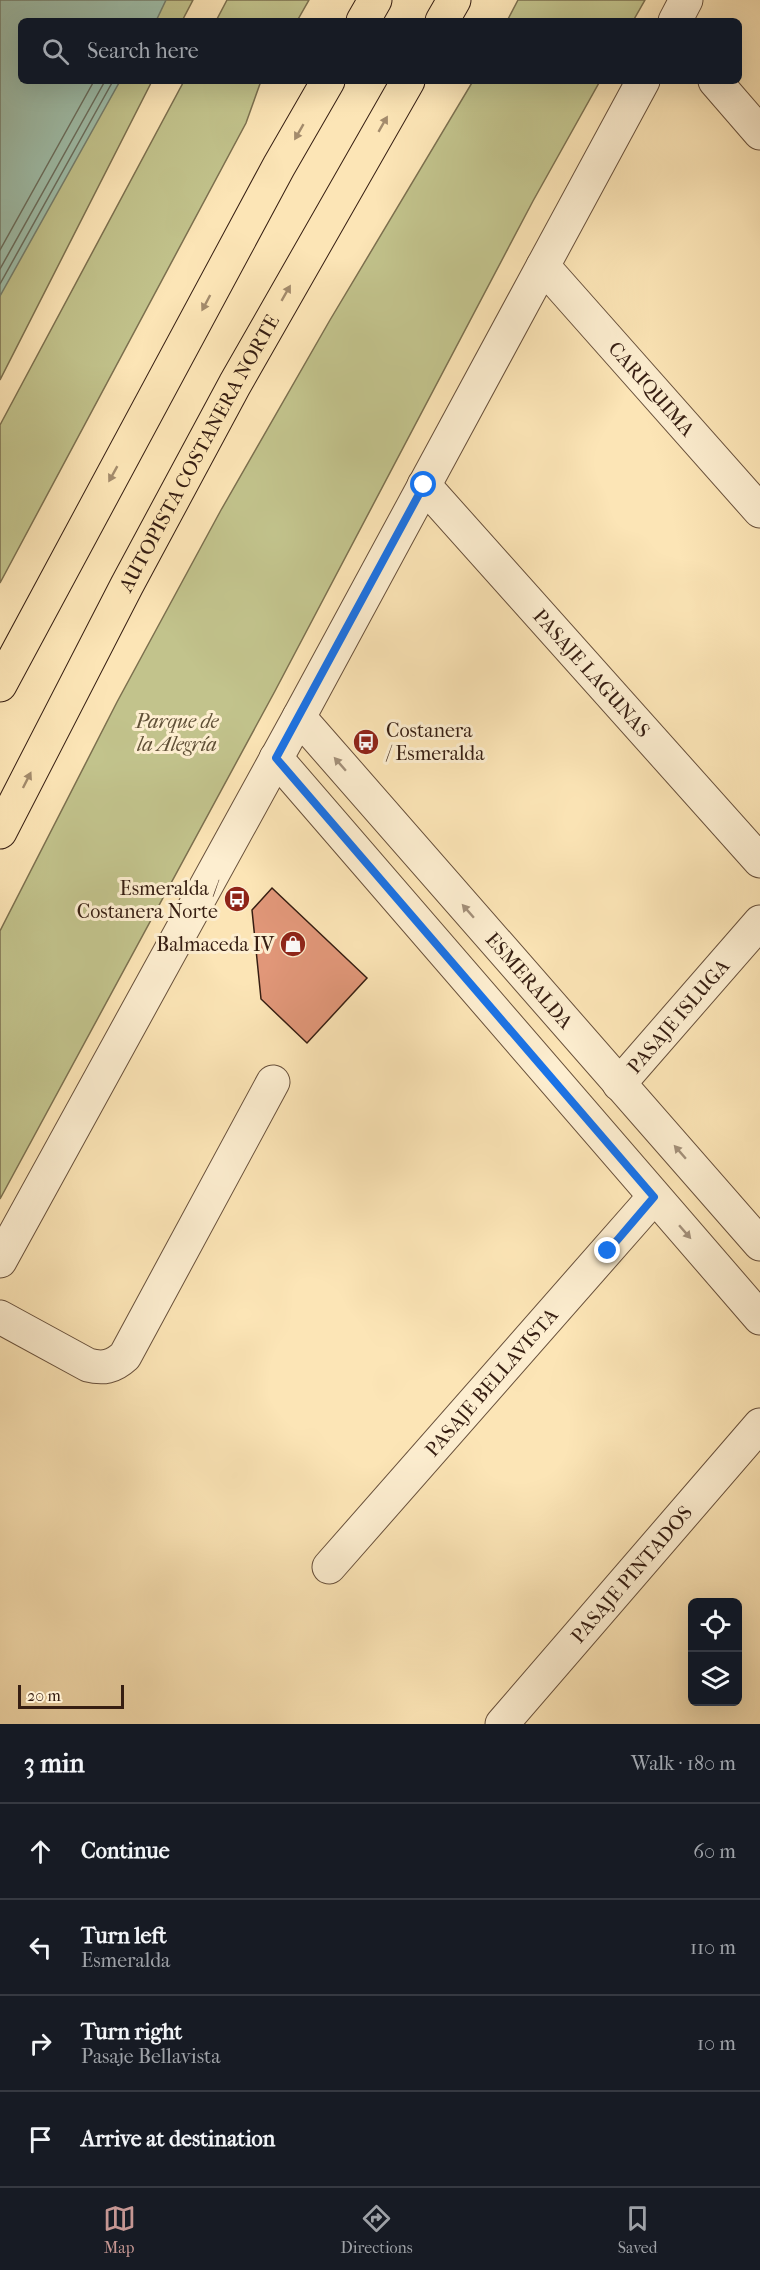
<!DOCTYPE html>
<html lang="en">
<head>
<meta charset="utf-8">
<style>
  :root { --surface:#171b24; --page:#242831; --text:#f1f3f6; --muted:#9ea1a6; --line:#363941; --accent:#c59692 }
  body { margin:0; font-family:"IM FELL French Canon",serif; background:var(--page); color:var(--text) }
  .controls { position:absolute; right:18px; bottom:18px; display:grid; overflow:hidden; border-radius:9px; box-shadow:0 6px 24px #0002 }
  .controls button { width:54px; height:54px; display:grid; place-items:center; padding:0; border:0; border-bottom:2px solid var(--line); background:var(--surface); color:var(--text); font:30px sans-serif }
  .scale { position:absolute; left:18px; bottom:15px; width:106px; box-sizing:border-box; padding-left:6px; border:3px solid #361e12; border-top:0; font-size:16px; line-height:21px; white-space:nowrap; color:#361e12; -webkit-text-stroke:4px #fdeed0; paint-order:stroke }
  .stop { position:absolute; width:18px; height:18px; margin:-14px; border:4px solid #1a73e8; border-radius:50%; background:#fff }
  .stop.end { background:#1a73e8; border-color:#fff; box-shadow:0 2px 6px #0008 }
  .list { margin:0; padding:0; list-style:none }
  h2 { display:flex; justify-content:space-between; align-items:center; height:78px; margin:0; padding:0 24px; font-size:26px }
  h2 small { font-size:20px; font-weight:400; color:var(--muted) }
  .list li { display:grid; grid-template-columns:39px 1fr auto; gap:18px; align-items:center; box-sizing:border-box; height:96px; padding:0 24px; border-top:2px solid var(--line) }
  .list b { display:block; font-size:22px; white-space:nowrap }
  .list p { margin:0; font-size:20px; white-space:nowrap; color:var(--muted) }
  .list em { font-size:20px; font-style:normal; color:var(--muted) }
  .icon { flex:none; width:33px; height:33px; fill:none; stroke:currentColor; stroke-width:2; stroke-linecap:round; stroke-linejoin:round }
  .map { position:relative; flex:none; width:760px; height:1724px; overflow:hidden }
  .search { position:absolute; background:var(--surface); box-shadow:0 6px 24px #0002; left:18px; right:18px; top:18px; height:66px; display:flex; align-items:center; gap:15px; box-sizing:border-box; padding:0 21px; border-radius:9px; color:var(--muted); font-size:22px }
  .sheet { height:462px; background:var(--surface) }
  nav { display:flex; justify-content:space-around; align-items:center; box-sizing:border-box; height:84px; border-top:2px solid var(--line); background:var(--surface); font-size:16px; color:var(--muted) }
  nav a { display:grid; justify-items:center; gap:3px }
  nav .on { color:var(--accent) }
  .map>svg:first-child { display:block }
  .green { fill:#c2c38c; stroke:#7c704f; stroke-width:1.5 }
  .water { fill:#9fbfab; stroke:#757f6e; stroke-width:1.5 }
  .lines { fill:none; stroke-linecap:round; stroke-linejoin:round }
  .shore { stroke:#6a6e5e; stroke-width:1.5 }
  .building { fill:#e19779; stroke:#361e12; stroke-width:1.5 }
  .minor-casing { stroke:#68503b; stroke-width:35 }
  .highway-casing { stroke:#361e12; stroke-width:35 }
  .minor { stroke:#fdeed0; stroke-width:33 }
  .highway { stroke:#fce5b6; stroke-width:33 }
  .oneway { fill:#a38b6c }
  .oneway2 { fill:#a3907a }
  .route { stroke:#1a73e8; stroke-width:8 }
  .labels { text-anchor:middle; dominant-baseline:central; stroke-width:6; stroke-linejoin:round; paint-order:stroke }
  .street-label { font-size:20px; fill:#361e12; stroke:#fdeed0 }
  .park-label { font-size:20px; font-style:italic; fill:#605037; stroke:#fdeed0 }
  .poi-label { font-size:20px; fill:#361e12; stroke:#fdeed0; text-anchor:end }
</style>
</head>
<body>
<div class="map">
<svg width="760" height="1724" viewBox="0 0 760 1724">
  <rect width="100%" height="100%" fill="#fce5b6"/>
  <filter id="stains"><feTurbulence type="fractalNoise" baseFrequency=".00333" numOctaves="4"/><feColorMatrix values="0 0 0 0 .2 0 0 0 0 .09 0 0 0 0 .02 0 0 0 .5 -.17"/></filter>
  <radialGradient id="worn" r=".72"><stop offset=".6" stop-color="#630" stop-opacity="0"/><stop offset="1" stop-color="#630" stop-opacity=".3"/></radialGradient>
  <!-- green -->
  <path class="green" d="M 0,0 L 193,0 L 182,21 L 21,21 L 21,81 L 152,81 L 0,380 Z
    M 227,0 L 309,0 L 297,21 L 216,21 Z
    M 518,0 L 645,0 L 633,21 L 507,21 Z
    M 184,81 L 261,81 L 246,123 L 0,583 L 0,425 Z
    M 473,81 L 600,81 L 533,201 L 275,691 L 0,1199 L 0,931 L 117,702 L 221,510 L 330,320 Z"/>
  <!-- water -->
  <path class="water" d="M 0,0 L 166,0 L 156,21 L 21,21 L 21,81 L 120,81 L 0,296 Z"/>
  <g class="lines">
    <!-- shore -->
    <path class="shore" d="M 0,250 L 94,81
      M 0,269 L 105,81
      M 0,284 L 113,81"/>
  </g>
  <!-- building -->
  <path class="building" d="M 272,888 L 367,978 L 307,1043 L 261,999 L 252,910 Z"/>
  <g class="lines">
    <!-- minor casing -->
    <g class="minor-casing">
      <g id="minor">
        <path d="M 675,21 L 686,0"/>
        <path d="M 715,81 L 760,133"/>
        <path id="s1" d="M 543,266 L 760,511"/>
        <path id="s2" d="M 424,485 L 760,861"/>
        <path id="s3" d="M 299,717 L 760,1244"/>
        <path d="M 276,758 L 760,1318"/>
        <path id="s4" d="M 619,1084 L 760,922"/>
        <path d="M 0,1261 L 299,717 L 643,81"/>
        <path d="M 0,1317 L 88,1365 C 103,1369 113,1367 125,1356 L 273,1082"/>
        <path id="s5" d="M 329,1567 L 654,1197"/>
        <path id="s6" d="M 502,1724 L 760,1425"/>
      </g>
    </g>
    <!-- highway casing -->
    <g class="highway-casing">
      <g id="highway">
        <path d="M 363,21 L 375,0"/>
        <path d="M 442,21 L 454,0"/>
        <path d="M 0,685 L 279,166 L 328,81"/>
        <path id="s7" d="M 0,832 L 127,585 L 235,384 L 408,81"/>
      </g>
    </g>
    <!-- minor -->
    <use href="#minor" class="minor"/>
    <!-- highway -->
    <use href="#highway" class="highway"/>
  </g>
  <!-- one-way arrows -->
  <defs><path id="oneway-solid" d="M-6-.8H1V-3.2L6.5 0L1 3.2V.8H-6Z" transform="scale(1.5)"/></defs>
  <g class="oneway">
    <use href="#oneway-solid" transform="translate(383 124) rotate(-60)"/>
    <use href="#oneway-solid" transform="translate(299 132) rotate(120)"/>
    <use href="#oneway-solid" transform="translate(286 293) rotate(-60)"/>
    <use href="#oneway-solid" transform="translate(206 303) rotate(118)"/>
    <use href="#oneway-solid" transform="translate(113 474) rotate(119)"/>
    <use href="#oneway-solid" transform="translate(27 780) rotate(-63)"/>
  </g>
  <g class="oneway2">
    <use href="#oneway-solid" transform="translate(340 764) rotate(-131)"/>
    <use href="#oneway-solid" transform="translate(468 911) rotate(-131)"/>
    <use href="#oneway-solid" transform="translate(680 1152) rotate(-131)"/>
    <use href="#oneway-solid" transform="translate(685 1232) rotate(49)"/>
  </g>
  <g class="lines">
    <!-- route -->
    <path class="route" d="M 424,485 L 276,758 L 654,1197 L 608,1251"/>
  </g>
  <!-- icons -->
  <defs>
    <g id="bus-disc" transform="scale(1.35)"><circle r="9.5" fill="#8f2418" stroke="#fdeed0"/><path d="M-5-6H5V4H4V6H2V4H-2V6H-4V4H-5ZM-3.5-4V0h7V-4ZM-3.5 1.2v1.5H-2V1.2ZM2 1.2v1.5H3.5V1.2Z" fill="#fff"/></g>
    <g id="shop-disc" transform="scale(1.35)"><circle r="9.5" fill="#8f2418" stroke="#fdeed0"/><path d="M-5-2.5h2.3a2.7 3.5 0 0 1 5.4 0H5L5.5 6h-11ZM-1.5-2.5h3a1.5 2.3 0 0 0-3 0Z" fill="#fff"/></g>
  </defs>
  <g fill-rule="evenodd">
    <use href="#bus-disc" x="366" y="742"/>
    <use href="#bus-disc" x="237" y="899"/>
    <use href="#shop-disc" x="293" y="944"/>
  </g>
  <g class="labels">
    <!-- street labels -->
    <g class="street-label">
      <text stroke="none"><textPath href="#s1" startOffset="164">CARIQUIMA</textPath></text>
      <text stroke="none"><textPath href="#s7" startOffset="428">AUTOPISTA COSTANERA NORTE</textPath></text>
      <text stroke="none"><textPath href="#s2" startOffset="252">PASAJE LAGUNAS</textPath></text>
      <text stroke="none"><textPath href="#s3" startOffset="350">ESMERALDA</textPath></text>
      <text stroke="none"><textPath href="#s4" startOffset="90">PASAJE ISLUGA</textPath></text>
      <text stroke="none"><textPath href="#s5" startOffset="246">PASAJE BELLAVISTA</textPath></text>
      <text stroke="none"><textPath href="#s6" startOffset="198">PASAJE PINTADOS</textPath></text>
    </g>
    <!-- park labels -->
    <g class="park-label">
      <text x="177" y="721">Parque de<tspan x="177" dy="23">la Alegría</tspan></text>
    </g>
    <!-- poi labels -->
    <g class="poi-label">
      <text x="386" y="730" text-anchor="start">Costanera<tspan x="386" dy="23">/ Esmeralda</tspan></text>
      <text x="218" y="888">Esmeralda /<tspan x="218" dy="23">Costanera Norte</tspan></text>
      <text x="274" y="944">Balmaceda IV</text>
    </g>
  </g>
  <rect width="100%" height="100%" filter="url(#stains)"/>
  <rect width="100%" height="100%" fill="url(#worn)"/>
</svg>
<div class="controls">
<button><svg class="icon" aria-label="locate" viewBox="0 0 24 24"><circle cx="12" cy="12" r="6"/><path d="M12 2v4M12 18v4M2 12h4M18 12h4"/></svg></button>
<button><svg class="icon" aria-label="layers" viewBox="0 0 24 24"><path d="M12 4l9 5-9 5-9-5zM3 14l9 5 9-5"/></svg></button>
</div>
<div class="scale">20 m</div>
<div class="stop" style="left:424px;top:485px"></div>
<div class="stop end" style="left:608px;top:1251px"></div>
<div class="search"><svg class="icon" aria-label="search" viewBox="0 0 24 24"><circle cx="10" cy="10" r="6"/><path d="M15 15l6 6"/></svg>Search here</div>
</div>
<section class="sheet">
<h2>3 min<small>Walk · 180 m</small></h2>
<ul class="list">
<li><svg class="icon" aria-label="ahead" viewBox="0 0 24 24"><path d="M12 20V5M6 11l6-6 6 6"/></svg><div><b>Continue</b></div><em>60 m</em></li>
<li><svg class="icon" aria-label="left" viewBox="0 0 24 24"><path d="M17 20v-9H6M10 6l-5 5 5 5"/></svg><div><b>Turn left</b><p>Esmeralda</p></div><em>110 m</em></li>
<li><svg class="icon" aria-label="right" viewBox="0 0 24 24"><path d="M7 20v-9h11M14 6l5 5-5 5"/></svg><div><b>Turn right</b><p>Pasaje Bellavista</p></div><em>10 m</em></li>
<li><svg class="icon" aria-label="arrive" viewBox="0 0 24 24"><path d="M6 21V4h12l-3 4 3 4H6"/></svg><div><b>Arrive at destination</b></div></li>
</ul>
</section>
<nav>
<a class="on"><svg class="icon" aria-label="map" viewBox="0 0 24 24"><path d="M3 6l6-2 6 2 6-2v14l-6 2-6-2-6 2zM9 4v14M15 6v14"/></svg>Map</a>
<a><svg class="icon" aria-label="directions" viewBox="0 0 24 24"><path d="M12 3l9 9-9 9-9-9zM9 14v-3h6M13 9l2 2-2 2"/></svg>Directions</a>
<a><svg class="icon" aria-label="saved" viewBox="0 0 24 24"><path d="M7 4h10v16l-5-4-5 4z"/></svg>Saved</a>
</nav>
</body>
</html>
